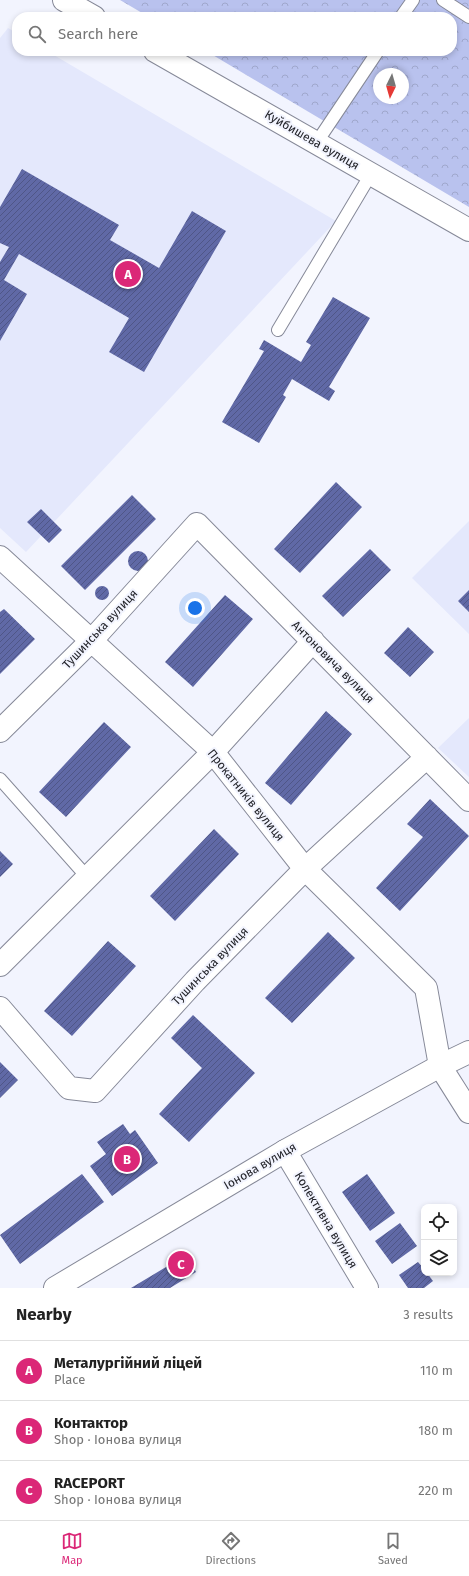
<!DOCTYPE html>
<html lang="en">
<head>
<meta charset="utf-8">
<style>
  :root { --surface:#fff; --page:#f2f2f2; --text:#222; --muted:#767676; --line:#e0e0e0; --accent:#db2777 }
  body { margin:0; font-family:"Fira Sans",sans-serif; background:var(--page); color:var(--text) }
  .controls { position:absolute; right:12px; bottom:12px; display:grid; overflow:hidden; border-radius:8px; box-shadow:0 2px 6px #0003 }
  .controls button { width:36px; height:36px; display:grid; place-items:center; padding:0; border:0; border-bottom:1px solid var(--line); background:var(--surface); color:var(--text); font:20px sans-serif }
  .compass { position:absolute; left:373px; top:68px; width:36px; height:36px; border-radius:50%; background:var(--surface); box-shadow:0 2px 6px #0003; rotate:185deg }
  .you { position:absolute; left:195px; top:608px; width:14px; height:14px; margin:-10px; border:3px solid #fff; border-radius:50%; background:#1a73e8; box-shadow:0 0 0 6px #1a73e833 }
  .badge { display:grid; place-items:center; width:26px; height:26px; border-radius:50%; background:var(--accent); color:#fff; font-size:13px; font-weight:700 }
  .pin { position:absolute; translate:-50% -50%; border:2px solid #fff; box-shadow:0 1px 4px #0006 }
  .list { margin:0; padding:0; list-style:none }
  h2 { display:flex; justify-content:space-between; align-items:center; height:52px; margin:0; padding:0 16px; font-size:17px }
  h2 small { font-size:13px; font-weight:400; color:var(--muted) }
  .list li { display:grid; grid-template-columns:26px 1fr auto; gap:12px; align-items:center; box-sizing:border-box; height:60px; padding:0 16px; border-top:1px solid var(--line) }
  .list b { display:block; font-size:15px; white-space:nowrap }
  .list p { margin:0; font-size:13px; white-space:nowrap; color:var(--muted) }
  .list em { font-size:13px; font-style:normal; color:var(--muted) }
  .icon { flex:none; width:22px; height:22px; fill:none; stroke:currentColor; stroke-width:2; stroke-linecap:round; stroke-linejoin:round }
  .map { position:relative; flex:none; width:469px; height:1288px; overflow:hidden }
  .search { position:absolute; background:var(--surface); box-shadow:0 2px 6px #0003; left:12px; right:12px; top:12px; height:44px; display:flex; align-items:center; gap:10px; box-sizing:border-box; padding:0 14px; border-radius:16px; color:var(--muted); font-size:15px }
  .sheet { height:232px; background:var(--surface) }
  nav { display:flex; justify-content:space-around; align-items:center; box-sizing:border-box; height:56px; border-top:1px solid var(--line); background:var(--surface); font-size:11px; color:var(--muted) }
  nav a { display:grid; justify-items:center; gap:2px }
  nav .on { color:var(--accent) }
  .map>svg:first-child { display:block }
  .built { fill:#e4e8fc }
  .forest { fill:url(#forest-crowns); fill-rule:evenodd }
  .building { fill:url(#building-hatch) }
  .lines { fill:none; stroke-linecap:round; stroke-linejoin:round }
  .service-casing { stroke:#868998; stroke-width:14 }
  .minor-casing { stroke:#868998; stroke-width:24 }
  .tertiary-casing { stroke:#868998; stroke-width:24 }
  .secondary-casing { stroke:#868998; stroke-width:24 }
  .service { stroke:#fff; stroke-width:12 }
  .minor { stroke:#fff; stroke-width:22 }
  .tertiary { stroke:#fff; stroke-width:22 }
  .secondary { stroke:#fff; stroke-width:22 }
  .labels { text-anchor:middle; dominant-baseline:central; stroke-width:4; stroke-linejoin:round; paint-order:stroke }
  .street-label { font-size:12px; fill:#23242a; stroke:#f2f4fe }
</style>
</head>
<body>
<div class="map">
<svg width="469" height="1288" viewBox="0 0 469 1288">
  <defs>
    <pattern id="forest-crowns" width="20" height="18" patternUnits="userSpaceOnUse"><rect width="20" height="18" fill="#b9c2ee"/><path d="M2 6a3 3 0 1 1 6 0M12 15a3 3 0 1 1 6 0" fill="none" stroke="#9fa7cc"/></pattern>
    <pattern id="building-hatch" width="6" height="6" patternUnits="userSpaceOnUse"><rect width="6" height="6" fill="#6069a6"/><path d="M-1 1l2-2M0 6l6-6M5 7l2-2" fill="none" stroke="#4f5687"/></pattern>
  </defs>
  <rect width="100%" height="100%" fill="#f2f4fe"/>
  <!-- built -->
  <path class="built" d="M 8,28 L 17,33 L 17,51 L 47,51 L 336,221 L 26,552 L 0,528 L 0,38 Z
    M 469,521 L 469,634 L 412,578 Z
    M 469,718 L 469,777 L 438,748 Z"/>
  <!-- forest -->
  <path class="forest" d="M 120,0 L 469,0 L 469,207 L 206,51 L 452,51 L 452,17 L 149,17 ZM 379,74 L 403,74 L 403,98 L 379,98 Z"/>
  <!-- building -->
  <path class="building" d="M 22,169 L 119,225 L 110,240 L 159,268 L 192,211 L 226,231 L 144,372 L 109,352 L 129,318 L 19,254 L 4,280 L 27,294 L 0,341 L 0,262 L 9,247 L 0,243 L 0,207 Z
    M 333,297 L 370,318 L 329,387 L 335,391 L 329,401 L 292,379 L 283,395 L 286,397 L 259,443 L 222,422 L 264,351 L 259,349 L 264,340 L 301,362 L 311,345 L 306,342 Z
    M 336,482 L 362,507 L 300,573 L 274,549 Z
    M 132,495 L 156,519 L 85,590 L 61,566 Z
    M 41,509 L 62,530 L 49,543 L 27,522 Z
    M 370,549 L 391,570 L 343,617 L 322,596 Z
    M128 561a10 10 0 1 1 20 0a10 10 0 1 1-20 0Z
    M95 593a7 7 0 1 1 14 0a7 7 0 1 1-14 0Z
    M 469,590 L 469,612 L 458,601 Z
    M 225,595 L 253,619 L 193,687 L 165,662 Z
    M 4,609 L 35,639 L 0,674 L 0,612 Z
    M 408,627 L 434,652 L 410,677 L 384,653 Z
    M 326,711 L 352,734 L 291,805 L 265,783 Z
    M 104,722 L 131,747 L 66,817 L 39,792 Z
    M 430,799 L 469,836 L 400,911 L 376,888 L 423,837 L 407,824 Z
    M 214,829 L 239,854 L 175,921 L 150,896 Z
    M 0,851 L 13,864 L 0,877 Z
    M 328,932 L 355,958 L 292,1023 L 265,998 Z
    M 108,941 L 136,966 L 72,1036 L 44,1011 Z
    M 193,1015 L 255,1073 L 189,1142 L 159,1114 L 202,1068 L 171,1038 Z
    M 0,1062 L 18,1080 L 0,1098 Z
    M 123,1124 L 130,1134 L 135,1130 L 158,1163 L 112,1196 L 90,1166 L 106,1154 L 97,1142 Z
    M 82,1174 L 104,1202 L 20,1264 L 0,1235 Z
    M 367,1174 L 395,1213 L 370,1231 L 342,1192 Z
    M 400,1223 L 417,1246 L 392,1264 L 375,1241 Z
    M 186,1255 L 196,1272 L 170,1288 L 131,1288 Z
    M 418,1262 L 424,1269 L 424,1273 L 427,1273 L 433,1281 L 424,1288 L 408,1288 L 399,1275 Z"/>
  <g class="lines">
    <!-- service casing -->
    <g class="service-casing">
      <path id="service" d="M 443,0 L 469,17
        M 401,17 L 413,0
        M 317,142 L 378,51
        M 278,330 L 371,174
        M 0,779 L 88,878"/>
    </g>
    <!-- minor casing -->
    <g class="minor-casing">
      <path id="minor" d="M 0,557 L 213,752 L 305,869 L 426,988 L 440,1066 L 469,1112
        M 0,731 L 92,640 L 197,524 L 469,800
        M 0,965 L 213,752 L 313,641
        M 0,1008 L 69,1088 L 95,1091 L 195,981 L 305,869 L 427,757
        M 285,1151 L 367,1288"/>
    </g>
    <!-- tertiary casing -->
    <g class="tertiary-casing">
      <path id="tertiary" d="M 55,1288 L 285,1151 L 440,1066 L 469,1052"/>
    </g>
    <!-- secondary casing -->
    <g class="secondary-casing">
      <path id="secondary" d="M 64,0 L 94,17
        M 155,51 L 469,230"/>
    </g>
    <!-- service -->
    <use href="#service" class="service"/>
    <!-- minor -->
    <use href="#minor" class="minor"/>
    <!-- tertiary -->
    <use href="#tertiary" class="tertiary"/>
    <!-- secondary -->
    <use href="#secondary" class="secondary"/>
  </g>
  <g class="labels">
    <!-- street labels -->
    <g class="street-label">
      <text transform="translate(312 140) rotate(30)">Куйбишева вулиця</text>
      <text transform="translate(100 629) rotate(-47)">Тушинська вулиця</text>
      <text transform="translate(333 662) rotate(45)">Антоновича вулиця</text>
      <text transform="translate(246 795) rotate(51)">Прокатників вулиця</text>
      <text transform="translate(210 966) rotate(-46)">Тушинська вулиця</text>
      <text transform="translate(260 1166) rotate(-30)">Іонова вулиця</text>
      <text transform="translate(326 1220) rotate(59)">Колективна вулиця</text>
    </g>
  </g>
</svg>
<div class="controls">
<button><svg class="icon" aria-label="locate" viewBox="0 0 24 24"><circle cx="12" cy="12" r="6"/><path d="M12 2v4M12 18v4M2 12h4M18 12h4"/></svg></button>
<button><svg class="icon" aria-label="layers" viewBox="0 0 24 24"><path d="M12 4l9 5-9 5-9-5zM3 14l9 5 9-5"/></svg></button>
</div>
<svg class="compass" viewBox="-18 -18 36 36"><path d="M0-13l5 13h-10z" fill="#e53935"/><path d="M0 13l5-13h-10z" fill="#767676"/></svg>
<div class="you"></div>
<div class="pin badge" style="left:128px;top:274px">A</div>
<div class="pin badge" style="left:127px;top:1159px">B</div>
<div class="pin badge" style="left:181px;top:1264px">C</div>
<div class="search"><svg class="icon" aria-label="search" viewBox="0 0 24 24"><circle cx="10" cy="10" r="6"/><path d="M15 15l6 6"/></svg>Search here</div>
</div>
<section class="sheet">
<h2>Nearby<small>3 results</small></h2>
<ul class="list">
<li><span class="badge">A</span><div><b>Металургійний ліцей</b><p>Place</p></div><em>110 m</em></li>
<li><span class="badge">B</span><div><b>Контактор</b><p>Shop · Іонова вулиця</p></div><em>180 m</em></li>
<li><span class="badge">C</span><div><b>RACEPORT</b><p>Shop · Іонова вулиця</p></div><em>220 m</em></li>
</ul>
</section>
<nav>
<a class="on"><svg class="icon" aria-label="map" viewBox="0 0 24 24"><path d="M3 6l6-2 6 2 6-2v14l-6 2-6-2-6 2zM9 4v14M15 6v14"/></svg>Map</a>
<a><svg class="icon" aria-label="directions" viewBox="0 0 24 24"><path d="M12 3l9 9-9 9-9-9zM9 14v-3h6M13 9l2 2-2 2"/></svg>Directions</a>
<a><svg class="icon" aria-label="saved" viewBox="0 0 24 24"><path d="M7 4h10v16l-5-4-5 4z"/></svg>Saved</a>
</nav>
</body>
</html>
